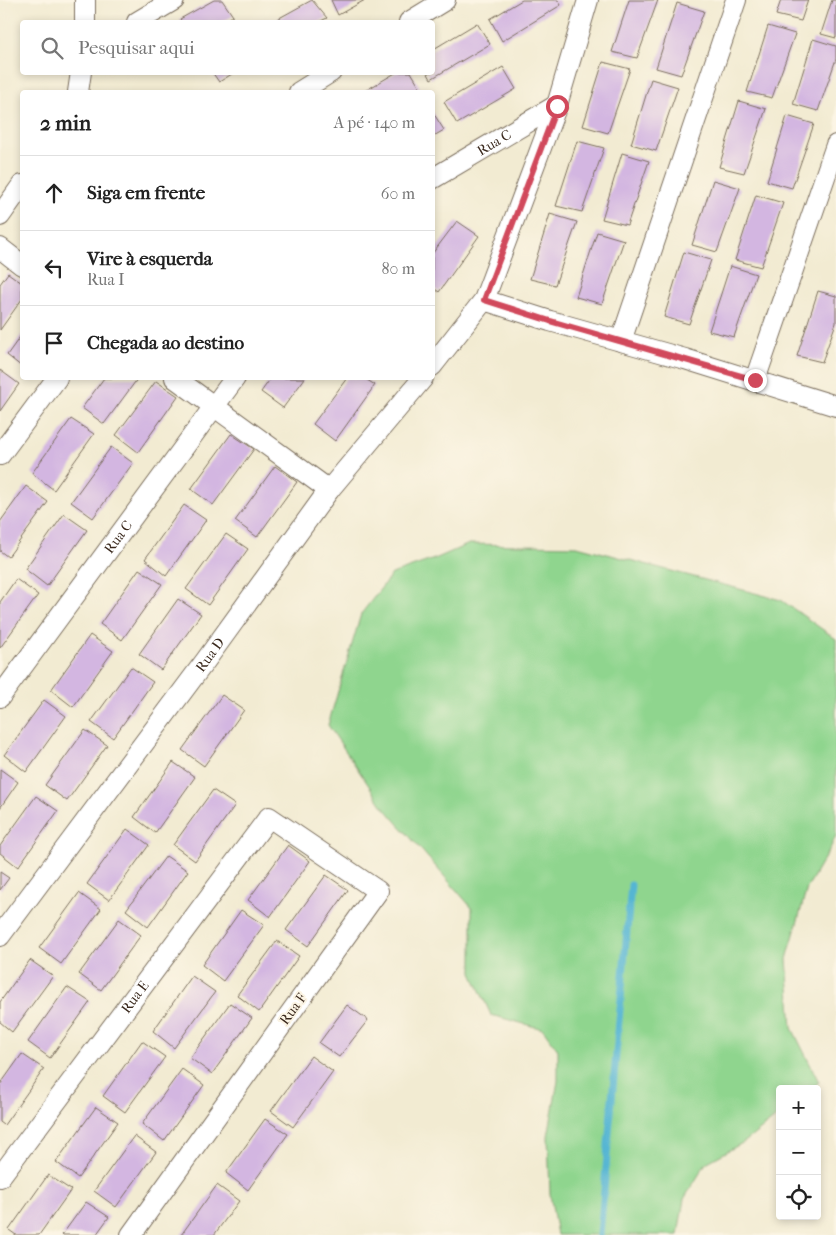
<!DOCTYPE html>
<html lang="pt">
<head>
<meta charset="utf-8">
<style>
  :root { --surface:#fff; --page:#f2f2f2; --text:#222; --muted:#767676; --line:#e0e0e0 }
  body { margin:0; font-family:"IM FELL French Canon",serif; background:var(--page); color:var(--text) }
  .controls { position:absolute; right:15px; bottom:15px; display:grid; overflow:hidden; border-radius:5px; box-shadow:0 2px 8px #0003 }
  .controls button { width:45px; height:45px; display:grid; place-items:center; padding:0; border:0; border-bottom:1px solid var(--line); background:var(--surface); color:var(--text); font:25px sans-serif }
  .stop { position:absolute; width:15px; height:15px; margin:-11px; border:4px solid #d1495b; border-radius:50%; background:#fff }
  .stop.end { background:#d1495b; border-color:#fff; box-shadow:0 1px 5px #0008 }
  .list { margin:0; padding:0; list-style:none }
  h2 { display:flex; justify-content:space-between; align-items:center; height:65px; margin:0; padding:0 20px; font-size:21px }
  h2 small { font-size:16px; font-weight:400; color:var(--muted) }
  .list li { display:grid; grid-template-columns:32px 1fr auto; gap:15px; align-items:center; box-sizing:border-box; height:75px; padding:0 20px; border-top:1px solid var(--line) }
  .list b { display:block; font-size:19px; white-space:nowrap }
  .list p { margin:0; font-size:16px; white-space:nowrap; color:var(--muted) }
  .list em { font-size:16px; font-style:normal; color:var(--muted) }
  .icon { flex:none; width:28px; height:28px; fill:none; stroke:currentColor; stroke-width:2; stroke-linecap:round; stroke-linejoin:round }
  .map { position:relative; flex:none; width:836px; height:1235px; overflow:hidden }
  .search { position:absolute; background:var(--surface); box-shadow:0 2px 8px #0003; left:20px; top:20px; width:415px; height:55px; display:flex; align-items:center; gap:12px; box-sizing:border-box; padding:0 18px; border-radius:5px; color:var(--muted); font-size:19px }
  .panel { position:absolute; background:var(--surface); box-shadow:0 2px 8px #0003; left:20px; top:90px; width:415px; height:290px; border-radius:5px }
  .map>svg:first-child { display:block }
  .green { fill:#8fd58e; stroke:#658056 }
  .lines { fill:none; stroke-linecap:round; stroke-linejoin:round }
  .stream { stroke:#55b5d3; stroke-width:7 }
  .building { fill:#d3b6e1 }
  .street-casing { stroke:#7b6e5d; stroke-width:22 }
  .street { stroke:#fff; stroke-width:20 }
  .route { stroke:#d1495b; stroke-width:6 }
  .labels { text-anchor:middle; dominant-baseline:central; stroke-width:4; stroke-linejoin:round; paint-order:stroke }
  .street-label { font-size:14px; fill:#3b2a1e; stroke:#fcf5e5 }
</style>
</head>
<body>
<div class="map">
<svg width="836" height="1235" viewBox="0 0 836 1235">
  <rect width="100%" height="100%" fill="#fcf5e5"/>
  <filter id="ink" filterUnits="userSpaceOnUse"><feTurbulence type="fractalNoise" baseFrequency=".02" numOctaves="2"/><feDisplacementMap in="SourceGraphic" scale="10" xChannelSelector="R" yChannelSelector="G"/><feConvolveMatrix kernelMatrix="1 2 1 2 8 2 1 2 1" color-interpolation-filters="sRGB"/></filter>
  <filter id="wash" filterUnits="userSpaceOnUse"><feTurbulence type="fractalNoise" baseFrequency=".0096" numOctaves="4" result="noise"/><feDisplacementMap in="SourceGraphic" scale="20" xChannelSelector="R" yChannelSelector="G"/><feGaussianBlur stdDeviation="1.12" result="paint"/><feColorMatrix in="noise" values="0 0 0 0 0 0 0 0 0 0 0 0 0 0 0 0 0 1.4 0 .05"/><feComposite in="paint" operator="in"/></filter>
  <g filter="url(#wash)">
    <rect width="100%" height="100%" fill="#f2ebd2"/>
    <!-- green -->
    <path class="green" d="M 469,544 L 577,546 L 781,600 L 836,639 L 836,835 L 832,845 L 807,888 L 787,959 L 792,1028 L 819,1082 L 811,1089 L 780,1089 L 780,1114 L 746,1141 L 706,1163 L 684,1199 L 678,1235 L 557,1235 L 550,1194 L 548,1136 L 558,1081 L 558,1050 L 543,1029 L 491,1015 L 472,973 L 472,908 L 382,805 L 328,725 L 361,614 L 392,574 L 437,558 Z"/>
    <g class="lines">
      <!-- stream -->
      <path class="stream" d="M 600,1235 L 631,885"/>
    </g>
    <g id="blocks">
      <!-- building -->
      <path class="building" d="M 214,0 L 222,0 L 233,16 L 221,22 L 182,22 L 180,19 Z
        M 312,0 L 327,18 L 319,22 L 272,22 Z
        M 331,0 L 365,0 L 338,15 Z
        M 522,0 L 558,0 L 561,5 L 502,41 L 490,19 Z
        M 629,0 L 658,0 L 637,58 L 612,52 Z
        M 781,0 L 808,0 L 801,21 L 776,15 Z
        M 832,0 L 836,0 L 836,38 L 821,34 Z
        M 677,3 L 704,11 L 681,75 L 656,68 Z
        M 477,23 L 490,44 L 431,79 L 427,72 L 432,72 L 432,50 Z
        M 768,26 L 795,34 L 772,98 L 747,92 Z
        M 813,39 L 836,46 L 836,59 L 818,111 L 793,104 Z
        M 603,62 L 630,69 L 608,133 L 583,126 Z
        M 503,67 L 516,89 L 457,124 L 444,102 Z
        M 212,72 L 235,72 L 219,82 Z
        M 397,72 L 411,72 L 420,87 L 412,92 L 363,92 Z
        M 651,79 L 678,87 L 656,151 L 631,144 Z
        M 739,101 L 766,109 L 744,173 L 719,167 Z
        M 432,111 L 444,130 L 432,137 Z
        M 787,116 L 814,124 L 792,188 L 767,181 Z
        M 577,141 L 604,148 L 582,212 L 556,206 Z
        M 622,153 L 649,161 L 627,225 L 602,219 Z
        M 713,180 L 740,188 L 717,252 L 692,245 Z
        M 756,195 L 783,203 L 761,267 L 735,260 Z
        M 550,214 L 577,222 L 555,285 L 530,279 Z
        M 457,221 L 479,236 L 439,292 L 432,287 L 432,254 Z
        M 597,232 L 624,240 L 602,304 L 576,297 Z
        M 684,252 L 711,260 L 689,324 L 664,317 Z
        M 730,266 L 756,274 L 734,337 L 709,331 Z
        M 8,273 L 22,283 L 22,299 L 0,330 L 0,284 Z
        M 818,291 L 836,296 L 836,323 L 822,362 L 797,356 Z
        M 22,334 L 22,367 L 7,355 Z
        M 0,370 L 19,384 L 0,411 Z
        M 104,378 L 138,378 L 104,424 L 82,408 Z
        M 271,378 L 305,378 L 283,408 L 261,392 Z
        M 347,378 L 364,378 L 375,385 L 335,441 L 313,424 Z
        M 156,381 L 178,396 L 138,452 L 116,435 Z
        M 71,419 L 94,434 L 54,490 L 32,473 Z
        M 231,434 L 254,449 L 213,505 L 191,489 Z
        M 111,447 L 133,463 L 93,518 L 71,502 Z
        M 275,466 L 297,482 L 257,537 L 235,521 Z
        M 26,486 L 48,502 L 8,557 L 0,551 L 0,522 Z
        M 184,505 L 206,520 L 166,576 L 145,559 Z
        M 64,514 L 87,530 L 47,586 L 25,569 Z
        M 226,534 L 248,549 L 208,605 L 186,589 Z
        M 139,569 L 162,584 L 122,640 L 100,624 Z
        M 16,579 L 38,595 L 0,648 L 0,602 Z
        M 178,599 L 201,614 L 161,670 L 139,654 Z
        M 90,635 L 113,651 L 73,707 L 51,690 Z
        M 131,667 L 153,682 L 113,738 L 91,722 Z
        M 222,695 L 244,710 L 204,766 L 182,750 Z
        M 44,700 L 66,716 L 26,772 L 4,755 Z
        M 85,730 L 107,745 L 67,801 L 45,785 Z
        M 173,762 L 195,777 L 155,833 L 134,817 Z
        M 0,769 L 18,782 L 0,808 Z
        M 213,790 L 235,805 L 195,861 L 173,845 Z
        M 36,796 L 58,811 L 18,867 L 0,853 L 0,846 Z
        M 127,829 L 149,845 L 109,900 L 87,884 Z
        M 288,845 L 310,861 L 270,917 L 248,900 Z
        M 166,856 L 188,871 L 148,927 L 126,910 Z
        M 0,872 L 9,878 L 0,890 Z
        M 326,875 L 348,890 L 308,946 L 286,930 Z
        M 79,893 L 101,909 L 61,964 L 39,948 Z
        M 241,910 L 264,925 L 223,981 L 202,965 Z
        M 119,919 L 141,935 L 101,990 L 79,974 Z
        M 277,941 L 299,956 L 259,1012 L 237,995 Z
        M 30,960 L 53,976 L 12,1032 L 0,1022 L 0,1002 Z
        M 192,976 L 215,992 L 174,1048 L 153,1031 Z
        M 67,987 L 90,1002 L 50,1058 L 28,1042 Z
        M 230,1003 L 252,1018 L 212,1074 L 190,1058 Z
        M 347,1005 L 368,1020 L 339,1057 L 319,1043 Z
        M 142,1041 L 165,1057 L 125,1112 L 103,1096 Z
        M 22,1054 L 44,1069 L 4,1125 L 0,1122 L 0,1085 Z
        M 311,1056 L 333,1072 L 293,1127 L 271,1111 Z
        M 182,1069 L 204,1085 L 164,1141 L 142,1124 Z
        M 96,1107 L 118,1122 L 78,1178 L 56,1162 Z
        M 265,1119 L 288,1134 L 248,1190 L 226,1173 Z
        M 134,1136 L 156,1152 L 116,1207 L 94,1191 Z
        M 48,1175 L 71,1190 L 39,1235 L 16,1235 L 9,1230 Z
        M 217,1185 L 239,1201 L 214,1235 L 181,1235 Z
        M 86,1202 L 109,1217 L 96,1235 L 62,1235 Z"/>
    </g>
  </g>
  <g filter="url(#ink)">
    <use href="#blocks" fill-opacity="0" stroke="#7b6e5d" stroke-width="1"/>
    <g class="lines">
      <!-- street casing -->
      <g class="street-casing">
        <g id="street">
          <path d="M 85,0 L 85,22"/>
          <path d="M 137,22 L 174,0"/>
          <path d="M 409,22 L 445,0"/>
          <path d="M 78,92 L 81,72"/>
          <path d="M 299,92 L 331,72"/>
          <path id="s1" d="M 432,179 L 557,105"/>
          <path d="M 0,216 L 22,185"/>
          <path d="M 0,248 L 22,265"/>
          <path d="M 484,300 L 550,321 L 685,359 L 836,406"/>
          <path d="M 621,341 L 736,0"/>
          <path d="M 432,366 L 484,300 L 557,105 L 588,0"/>
          <path d="M 175,378 L 329,490"/>
          <path d="M 755,380 L 836,145"/>
          <path d="M 0,455 L 57,378"/>
          <path id="s2" d="M 0,697 L 235,378"/>
          <path id="s3" d="M 0,936 L 206,660 L 329,490 L 423,378"/>
          <path id="s4" d="M 0,1177 L 269,817 L 378,891 L 131,1235"/>
        </g>
      </g>
      <!-- street -->
      <use href="#street" class="street"/>
    </g>
  </g>
  <g class="lines" filter="url(#ink)">
    <!-- route -->
    <path class="route" d="M 557,106 L 484,300 L 550,321 L 755,380"/>
  </g>
  <g class="labels">
    <!-- street labels -->
    <g class="street-label">
      <text stroke="none"><textPath href="#s1" startOffset="72">Rua C</textPath></text>
      <text stroke="none"><textPath href="#s2" startOffset="199">Rua C</textPath></text>
      <text stroke="none"><textPath href="#s3" startOffset="351">Rua D</textPath></text>
      <text stroke="none"><textPath href="#s4" startOffset="225">Rua E</textPath></text>
      <text transform="translate(293 1009) rotate(-54)">Rua F</text>
    </g>
  </g>
</svg>
<div class="controls">
<button>+</button>
<button>−</button>
<button><svg class="icon" aria-label="locate" viewBox="0 0 24 24"><circle cx="12" cy="12" r="6"/><path d="M12 2v4M12 18v4M2 12h4M18 12h4"/></svg></button>
</div>
<div class="stop" style="left:557px;top:106px"></div>
<div class="stop end" style="left:755px;top:380px"></div>
<div class="search"><svg class="icon" aria-label="search" viewBox="0 0 24 24"><circle cx="10" cy="10" r="6"/><path d="M15 15l6 6"/></svg>Pesquisar aqui</div>
<section class="panel">
<h2>2 min<small>A pé · 140 m</small></h2>
<ul class="list">
<li><svg class="icon" aria-label="ahead" viewBox="0 0 24 24"><path d="M12 20V5M6 11l6-6 6 6"/></svg><div><b>Siga em frente</b></div><em>60 m</em></li>
<li><svg class="icon" aria-label="left" viewBox="0 0 24 24"><path d="M17 20v-9H6M10 6l-5 5 5 5"/></svg><div><b>Vire à esquerda</b><p>Rua I</p></div><em>80 m</em></li>
<li><svg class="icon" aria-label="arrive" viewBox="0 0 24 24"><path d="M6 21V4h12l-3 4 3 4H6"/></svg><div><b>Chegada ao destino</b></div></li>
</ul>
</section>
</div>
</body>
</html>
